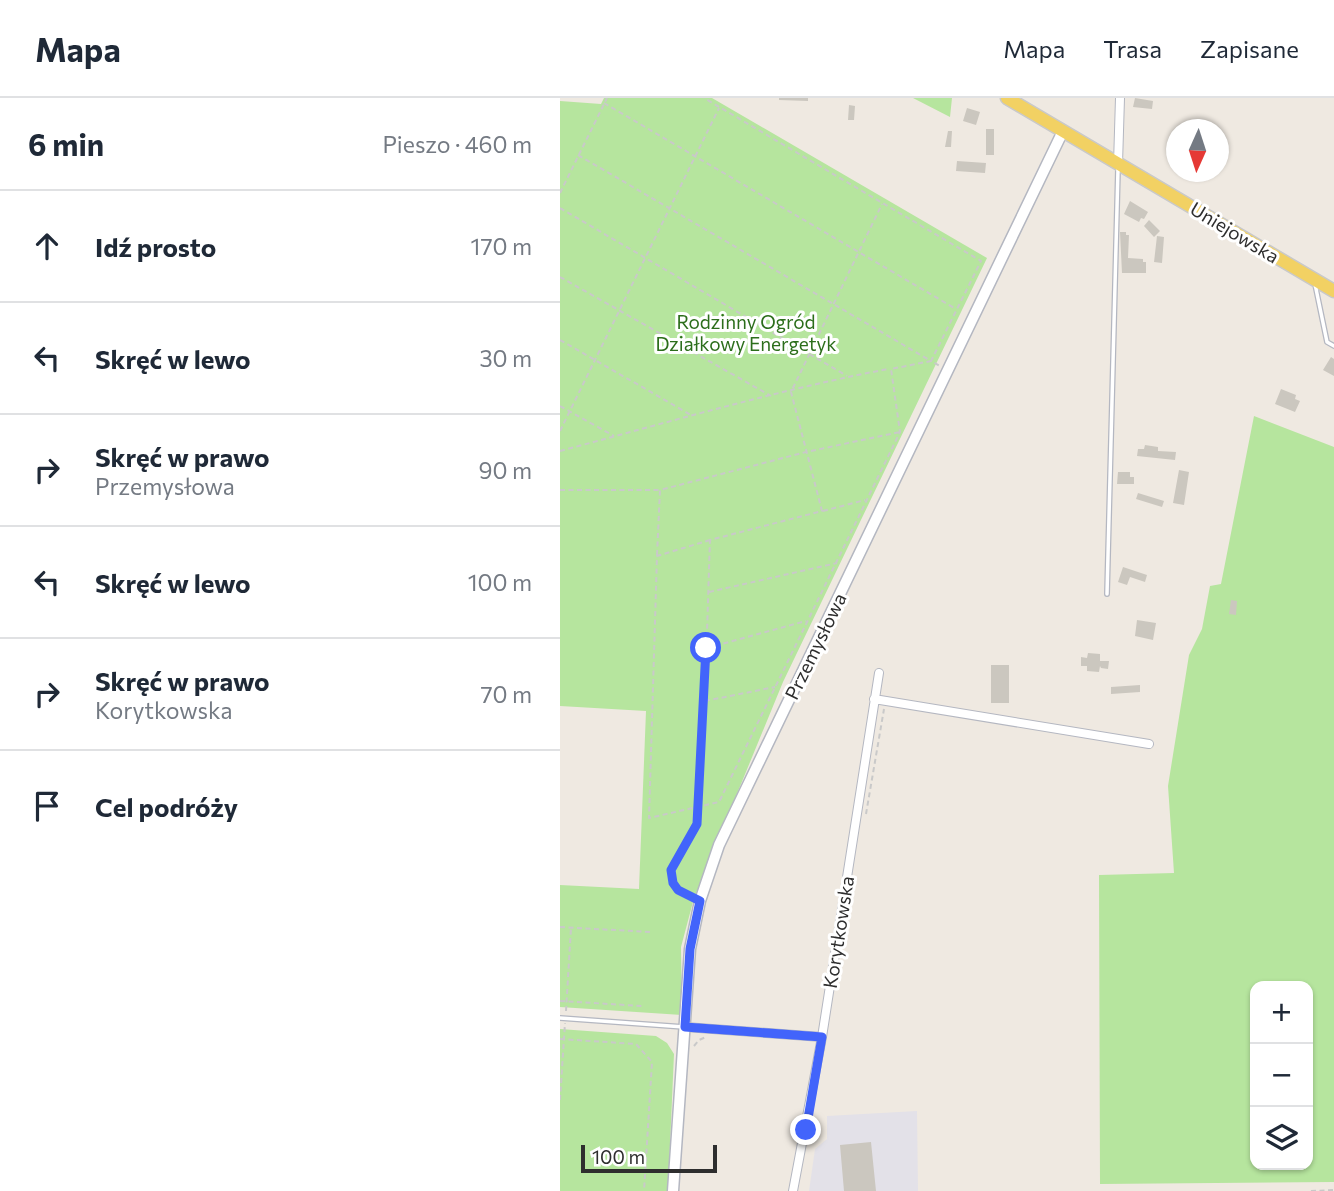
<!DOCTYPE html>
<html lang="pl">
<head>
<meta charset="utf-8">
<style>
  :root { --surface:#fff; --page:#f2f2f3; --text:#1f2937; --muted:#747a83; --line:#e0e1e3 }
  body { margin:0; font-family:Commissioner,sans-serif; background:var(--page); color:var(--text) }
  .controls { position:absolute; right:21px; bottom:21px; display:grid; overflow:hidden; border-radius:14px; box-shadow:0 2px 5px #0004 }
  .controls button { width:63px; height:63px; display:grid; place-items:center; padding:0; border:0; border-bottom:2px solid var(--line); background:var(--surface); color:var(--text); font:35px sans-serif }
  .compass { position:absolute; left:606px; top:21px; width:63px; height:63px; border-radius:50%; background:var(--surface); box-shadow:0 2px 5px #0004; rotate:183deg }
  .scale { position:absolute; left:21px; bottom:18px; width:136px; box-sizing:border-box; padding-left:7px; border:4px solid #2e2e2e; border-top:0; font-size:19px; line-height:24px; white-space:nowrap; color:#2e2e2e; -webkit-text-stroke:5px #fff; paint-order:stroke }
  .stop { position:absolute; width:21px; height:21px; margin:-16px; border:5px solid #4264fb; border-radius:50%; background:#fff }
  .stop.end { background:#4264fb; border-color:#fff; box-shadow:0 2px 7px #0008 }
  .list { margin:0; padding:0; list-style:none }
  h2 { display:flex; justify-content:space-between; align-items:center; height:91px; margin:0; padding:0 28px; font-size:30px }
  h2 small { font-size:23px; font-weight:400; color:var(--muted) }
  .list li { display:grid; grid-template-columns:46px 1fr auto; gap:21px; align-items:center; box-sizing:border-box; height:112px; padding:0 28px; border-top:2px solid var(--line) }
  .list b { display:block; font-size:26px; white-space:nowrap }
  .list p { margin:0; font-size:23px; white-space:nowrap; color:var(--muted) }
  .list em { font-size:23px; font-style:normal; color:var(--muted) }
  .icon { flex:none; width:38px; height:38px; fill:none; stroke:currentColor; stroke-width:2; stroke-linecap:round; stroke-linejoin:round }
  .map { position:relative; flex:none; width:774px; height:1093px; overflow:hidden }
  header { display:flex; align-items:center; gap:42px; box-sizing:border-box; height:98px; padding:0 35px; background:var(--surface); border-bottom:2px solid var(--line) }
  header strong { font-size:33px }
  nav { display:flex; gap:38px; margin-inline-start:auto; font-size:24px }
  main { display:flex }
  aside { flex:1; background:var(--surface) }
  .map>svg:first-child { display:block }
  .industrial { fill:#e3e1e8 }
  .green { fill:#b6e59e; fill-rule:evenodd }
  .building { fill:#cbc7bf }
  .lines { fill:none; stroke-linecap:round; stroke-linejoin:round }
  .lane-casing { stroke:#b4b7c1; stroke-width:6 }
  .street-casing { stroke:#b4b7c1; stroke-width:10 }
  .secondary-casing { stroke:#b4b7c1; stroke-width:13 }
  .primary-casing { stroke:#c9c9c9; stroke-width:15 }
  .path { stroke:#c9c9c9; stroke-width:2; stroke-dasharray:5 3.5; stroke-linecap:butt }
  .lane { stroke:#fff; stroke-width:3.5 }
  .street { stroke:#fff; stroke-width:8 }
  .secondary { stroke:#fff; stroke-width:10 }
  .primary { stroke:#f2d163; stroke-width:12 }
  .route { stroke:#4264fb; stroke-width:9 }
  .labels { text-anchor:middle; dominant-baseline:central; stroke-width:6; stroke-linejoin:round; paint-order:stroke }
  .street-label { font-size:19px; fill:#2e2e2e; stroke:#fff }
  .park-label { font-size:19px; fill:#2c6e1b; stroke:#fff }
</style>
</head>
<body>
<header>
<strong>Mapa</strong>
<nav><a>Mapa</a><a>Trasa</a><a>Zapisane</a></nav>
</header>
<main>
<aside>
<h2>6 min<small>Pieszo · 460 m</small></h2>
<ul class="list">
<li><svg class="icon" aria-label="ahead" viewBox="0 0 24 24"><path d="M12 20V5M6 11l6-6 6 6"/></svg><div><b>Idź prosto</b></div><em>170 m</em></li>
<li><svg class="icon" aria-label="left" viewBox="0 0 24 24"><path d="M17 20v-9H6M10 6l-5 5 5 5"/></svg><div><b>Skręć w lewo</b></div><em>30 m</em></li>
<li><svg class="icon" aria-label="right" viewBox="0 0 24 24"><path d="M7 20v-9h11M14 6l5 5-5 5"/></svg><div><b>Skręć w prawo</b><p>Przemysłowa</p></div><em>90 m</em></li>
<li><svg class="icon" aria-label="left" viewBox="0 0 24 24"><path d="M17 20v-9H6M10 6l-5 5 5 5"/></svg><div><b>Skręć w lewo</b></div><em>100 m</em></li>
<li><svg class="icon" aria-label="right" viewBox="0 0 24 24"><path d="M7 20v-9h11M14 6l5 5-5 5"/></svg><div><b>Skręć w prawo</b><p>Korytkowska</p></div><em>70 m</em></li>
<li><svg class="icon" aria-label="arrive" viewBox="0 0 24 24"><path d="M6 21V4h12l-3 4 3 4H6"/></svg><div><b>Cel podróży</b></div></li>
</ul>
</aside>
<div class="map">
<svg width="774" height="1093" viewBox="0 0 774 1093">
  <rect width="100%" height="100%" fill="#efe9e1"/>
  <!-- industrial -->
  <path class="industrial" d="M 357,1013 L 358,1093 L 249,1093 L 255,1051 L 267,1041 L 267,1018 Z"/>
  <!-- green -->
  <path class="green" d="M 44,0 L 152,0 L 427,160 L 223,584 L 134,800 L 121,849 L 122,917 L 0,909 L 0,787 L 79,791 L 86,613 L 0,608 L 0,3 L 41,6 Z
    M 353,0 L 392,0 L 390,19 Z
    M 694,318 L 774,349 L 774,1084 L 540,1086 L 539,777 L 614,775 L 608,688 L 629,557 L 642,531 L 650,488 L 661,486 ZM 695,888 L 748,888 L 748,1067 L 695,1067 Z
    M 0,931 L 96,938 L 107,945 L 114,956 L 108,1093 L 0,1093 Z"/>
  <!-- building -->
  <path class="building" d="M 219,0 L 248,0 L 248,3 L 219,2 Z
    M 575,0 L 593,3 L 592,11 L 573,9 Z
    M 289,7 L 295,8 L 294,22 L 288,22 Z
    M 407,10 L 420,14 L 416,27 L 403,23 Z
    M 426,31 L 434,31 L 434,57 L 426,57 Z
    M 388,33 L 392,33 L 391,49 L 385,49 Z
    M 397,63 L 426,65 L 425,75 L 396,73 Z
    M 570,103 L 588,114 L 584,121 L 581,120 L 579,124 L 564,116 Z
    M 589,122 L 600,133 L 594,139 L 584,128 Z
    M 560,134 L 566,134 L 566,137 L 569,137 L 568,160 L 583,161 L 583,164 L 586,164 L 586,175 L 562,175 Z
    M 597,138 L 604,139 L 602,165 L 594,164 Z
    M 771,259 L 774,261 L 774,278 L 763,272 Z
    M 721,291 L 736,297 L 735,301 L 740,303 L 735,314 L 715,306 Z
    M 585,347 L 598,349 L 598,353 L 616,354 L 615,362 L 577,358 L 578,351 L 584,351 Z
    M 619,372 L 629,374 L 624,407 L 613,405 Z
    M 558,374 L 570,374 L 570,379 L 574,379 L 574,386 L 557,386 Z
    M 578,395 L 604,403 L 602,409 L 576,401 Z
    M 563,469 L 587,477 L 585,484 L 570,479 L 567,487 L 558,484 Z
    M 671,502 L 677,503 L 676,517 L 669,516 Z
    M 577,522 L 596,525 L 593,542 L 575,538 Z
    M 528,555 L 540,556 L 540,563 L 549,563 L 548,571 L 541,570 L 540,568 L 539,574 L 527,573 L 527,568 L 521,568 L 521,559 L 527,560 Z
    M 431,567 L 449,567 L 449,605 L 431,605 Z
    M 580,587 L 580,594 L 551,596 L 551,589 Z
    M 311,1044 L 316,1093 L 284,1093 L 280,1047 Z"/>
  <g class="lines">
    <!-- lane casing -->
    <g class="lane-casing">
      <path id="lane" d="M 755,186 L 767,244 L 774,248
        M 547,496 L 558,71
        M 0,920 L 124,929"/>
    </g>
    <!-- street casing -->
    <g class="street-casing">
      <path id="street" d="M 558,66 L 560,0
        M 314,601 L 589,646
        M 125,929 L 262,939
        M 233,1093 L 262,939 L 319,575"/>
    </g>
    <!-- secondary casing -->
    <g class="secondary-casing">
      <path id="secondary" d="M 113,1093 L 130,851 L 140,803 L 159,747 L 503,33"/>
    </g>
    <!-- primary casing -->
    <g class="primary-casing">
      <path id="primary" d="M 447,0 L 774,193"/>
    </g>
    <!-- path -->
    <path class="path" d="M 44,5 L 396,211
      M 18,57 L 371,263 L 421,163 L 144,0
      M 0,95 L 47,0
      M 0,110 L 287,278
      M 0,179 L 211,298
      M 0,242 L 131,317
      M 0,308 L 54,338
      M 0,333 L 159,10
      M 0,353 C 109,324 218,292 328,271
      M 0,392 L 99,392
      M 263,413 L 305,402
      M 150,442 L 97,458 L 89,720 L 159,704 L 340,334 L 331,271 L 371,263 L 380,268
      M 97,457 L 100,392 L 246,354 L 340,334
      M 149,494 L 277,465
      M 147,550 L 246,523
      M 145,603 L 215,589
      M 306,716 L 324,611
      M 130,798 C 88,777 136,746 137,716 C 138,679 143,641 144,603 C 147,550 148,496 150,442 L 262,413 L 231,294 L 322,106
      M 0,829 L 90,834
      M 0,903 L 82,908
      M 6,913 L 11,830
      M 0,941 L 76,946 L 92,964 L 84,1093
      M 134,948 L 139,942 L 146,939
      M 0,1002 L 5,925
      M 751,1093 L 774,1092"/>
    <!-- lane -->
    <use href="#lane" class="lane"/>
    <!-- street -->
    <use href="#street" class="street"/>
    <!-- secondary -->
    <use href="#secondary" class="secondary"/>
    <!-- primary -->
    <use href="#primary" class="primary"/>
  </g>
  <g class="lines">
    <!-- route -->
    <path class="route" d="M 146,550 L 137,726 L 111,772 L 113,785 L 118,792 L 140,803 L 130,851 L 125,929 L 262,939 L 246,1032"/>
  </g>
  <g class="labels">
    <!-- street labels -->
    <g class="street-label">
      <text transform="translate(675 134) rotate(31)">Uniejowska</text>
      <text transform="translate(255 548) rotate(-64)">Przemysłowa</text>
      <text transform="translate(278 834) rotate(-81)">Korytkowska</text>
    </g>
    <!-- park labels -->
    <g class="park-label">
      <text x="186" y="223">Rodzinny Ogród<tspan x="186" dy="22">Działkowy Energetyk</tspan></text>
    </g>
  </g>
</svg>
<div class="controls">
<button>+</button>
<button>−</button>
<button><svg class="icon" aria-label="layers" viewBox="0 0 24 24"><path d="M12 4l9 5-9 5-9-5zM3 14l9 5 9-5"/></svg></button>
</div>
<svg class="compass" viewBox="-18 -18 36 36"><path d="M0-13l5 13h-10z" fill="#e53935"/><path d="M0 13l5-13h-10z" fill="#747a83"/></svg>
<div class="scale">100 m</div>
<div class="stop" style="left:146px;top:550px"></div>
<div class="stop end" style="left:246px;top:1032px"></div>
</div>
</main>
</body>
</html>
